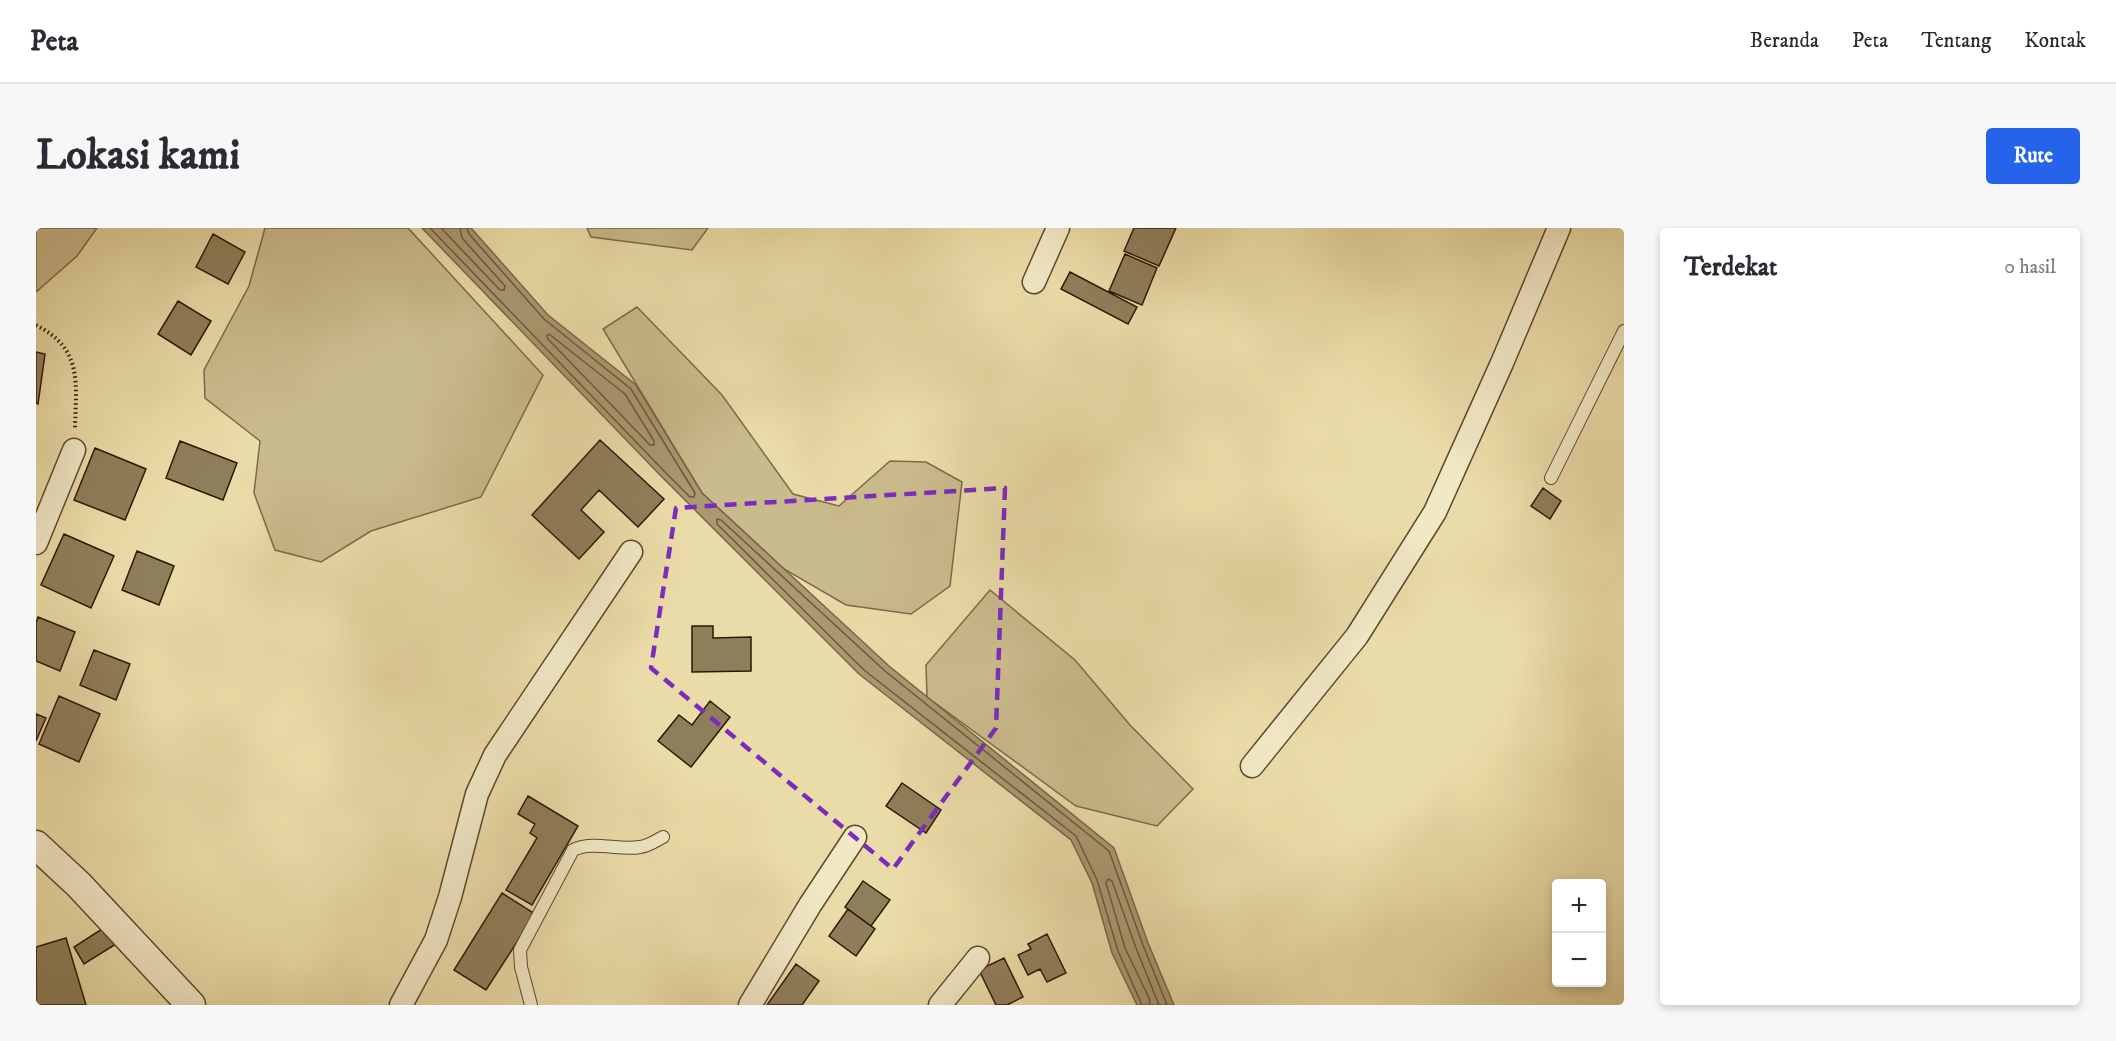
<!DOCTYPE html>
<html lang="id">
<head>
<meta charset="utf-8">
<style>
  :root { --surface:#fff; --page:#f7f7f7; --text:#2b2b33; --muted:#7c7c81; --line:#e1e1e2; --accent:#2563eb }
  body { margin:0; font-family:"IM FELL DW Pica",serif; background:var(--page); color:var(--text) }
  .controls { position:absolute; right:18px; bottom:18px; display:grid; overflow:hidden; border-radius:6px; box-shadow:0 3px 9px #0003 }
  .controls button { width:54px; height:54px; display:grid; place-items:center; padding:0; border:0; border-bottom:2px solid var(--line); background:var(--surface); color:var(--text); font:30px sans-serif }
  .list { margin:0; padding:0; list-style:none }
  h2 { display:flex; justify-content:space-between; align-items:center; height:78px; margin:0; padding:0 24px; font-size:26px }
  h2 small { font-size:20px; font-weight:400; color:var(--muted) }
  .map { position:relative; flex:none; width:1588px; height:777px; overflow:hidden; border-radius:6px }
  header { display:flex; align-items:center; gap:36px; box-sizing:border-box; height:84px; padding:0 30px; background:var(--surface); border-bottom:2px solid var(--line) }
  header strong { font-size:28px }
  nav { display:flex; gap:33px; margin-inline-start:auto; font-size:21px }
  .intro { display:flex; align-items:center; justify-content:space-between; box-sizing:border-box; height:144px; padding:0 36px }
  h1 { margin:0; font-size:42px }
  .button { padding:15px 27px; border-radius:6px; background:var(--accent); color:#fff; font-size:21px; font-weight:700 }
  main { display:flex; gap:36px; padding:0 36px }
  aside { flex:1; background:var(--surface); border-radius:6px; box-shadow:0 3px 9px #0003 }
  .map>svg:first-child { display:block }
  .green { fill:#cabb8c; stroke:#7c6a49; stroke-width:1.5 }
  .water { fill:#aa9971; stroke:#786546; stroke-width:1.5 }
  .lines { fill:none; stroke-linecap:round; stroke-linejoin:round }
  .shore { stroke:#6c583c; stroke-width:1.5 }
  .building { fill:#8f7e5a; stroke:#2d1806; stroke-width:1.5 }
  .service-casing { stroke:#5c492e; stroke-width:14 }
  .minor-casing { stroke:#5c492e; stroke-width:25 }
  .tertiary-casing { stroke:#5c492e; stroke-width:31 }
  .path { stroke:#2d1806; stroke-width:4; stroke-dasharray:1.5 3; stroke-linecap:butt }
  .service { stroke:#f1e8c6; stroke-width:12 }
  .minor { stroke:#f1e8c6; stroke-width:22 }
  .tertiary { stroke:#f1e8c6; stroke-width:28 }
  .marked { fill:none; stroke:#7b2cbf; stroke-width:4.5; stroke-dasharray:12 8; stroke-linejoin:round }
</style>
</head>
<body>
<header>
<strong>Peta</strong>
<nav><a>Beranda</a><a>Peta</a><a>Tentang</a><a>Kontak</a></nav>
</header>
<div class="intro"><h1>Lokasi kami</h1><a class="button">Rute</a></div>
<main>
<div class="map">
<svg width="1588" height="777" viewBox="0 0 1588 777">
  <rect width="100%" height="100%" fill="#eadca8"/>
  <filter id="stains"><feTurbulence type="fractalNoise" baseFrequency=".00333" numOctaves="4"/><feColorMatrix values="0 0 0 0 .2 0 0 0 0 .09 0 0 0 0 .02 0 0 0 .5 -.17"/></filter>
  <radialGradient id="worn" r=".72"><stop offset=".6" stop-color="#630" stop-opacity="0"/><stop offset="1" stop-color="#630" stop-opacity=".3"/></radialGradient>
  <!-- green -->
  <path class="green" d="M 0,0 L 61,0 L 41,28 L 0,64 Z
    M 229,0 L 372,0 L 507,147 L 445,269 L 335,303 L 285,334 L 239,322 L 218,265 L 224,213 L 169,170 L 168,142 L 213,58 Z
    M 551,0 L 672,0 L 656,22 L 555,9 Z
    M 601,79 L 686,167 L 757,266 L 803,278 L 854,233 L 890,234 L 926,254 L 914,358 L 875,386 L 810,377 L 748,341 L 666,265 L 567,101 Z
    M 954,362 L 1039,432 L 1094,497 L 1157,561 L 1121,598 L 1040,578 L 891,469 L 890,437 Z"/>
  <!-- water -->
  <path class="water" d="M 386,0 L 435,0 L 512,87 L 600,157 L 666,265 L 853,438 L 1078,620 L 1112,715 L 1138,777 L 1101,777 L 1076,725 L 1056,655 L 1035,612 L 823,446 L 623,246 Z"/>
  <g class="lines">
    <!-- shore -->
    <path class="shore" d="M 394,0 L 627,242 L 654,269 L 658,269 L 659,265 L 595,161 L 508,91 L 433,6 L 431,0
      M 405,0 L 464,62 L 468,62 L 469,58 L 426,10 L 424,0
      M 513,106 L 589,166 L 618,213 L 618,217 L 614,217 L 512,111 L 511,108 Z
      M 1106,777 L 1082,723 L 1061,652 L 1040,608 L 828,442 L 681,296 L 681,291 L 685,292 L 849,443 L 1073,623 L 1107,717 L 1131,777
      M 1114,777 L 1113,770 L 1089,720 L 1070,655 L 1072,651 L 1076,653 L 1100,720 L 1123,777"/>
  </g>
  <!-- building -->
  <path class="building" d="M 1098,0 L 1140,0 L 1123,38 L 1088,23 Z
    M 177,6 L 209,24 L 192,56 L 160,39 Z
    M 1089,26 L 1121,40 L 1106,77 L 1073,63 Z
    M 1034,44 L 1101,79 L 1092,96 L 1025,61 Z
    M 142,73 L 175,93 L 155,127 L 122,106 Z
    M 0,124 L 9,126 L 2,176 L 0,175 Z
    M 564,212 L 628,271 L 602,299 L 563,262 L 545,282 L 568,304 L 543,331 L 496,287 Z
    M 144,213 L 201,235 L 187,272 L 130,250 Z
    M 59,220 L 110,241 L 89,292 L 38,272 Z
    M 1507,260 L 1525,273 L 1514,291 L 1495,278 Z
    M 28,306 L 78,328 L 55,380 L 5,357 Z
    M 101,323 L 138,338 L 123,377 L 86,362 Z
    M 2,389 L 39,404 L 24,443 L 0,433 L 0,395 Z
    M 656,398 L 677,398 L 677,410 L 715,409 L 715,443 L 656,444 Z
    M 58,422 L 94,436 L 80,472 L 44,457 Z
    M 23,468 L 64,486 L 43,534 L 3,516 Z
    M 674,473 L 694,489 L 655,539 L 622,513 L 643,487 L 656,497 Z
    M 0,486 L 10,490 L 0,513 Z
    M 866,555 L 905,582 L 890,605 L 850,578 Z
    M 492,568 L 542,598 L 496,677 L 470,662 L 501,610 L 494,605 L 499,596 L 482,586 Z
    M 827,653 L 854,672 L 835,698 L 809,679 Z
    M 466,665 L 499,686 L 450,762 L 418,742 Z
    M 812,681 L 839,701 L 820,728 L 793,708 Z
    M 69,699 L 80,716 L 48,736 L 38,719 Z
    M 1011,706 L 1030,745 L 1011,754 L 1004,741 L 992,747 L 982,727 L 995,721 L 992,716 Z
    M 30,710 L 50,777 L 0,777 L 0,719 Z
    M 968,730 L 987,769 L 971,777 L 960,777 L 943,742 Z
    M 760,736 L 783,753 L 766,777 L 731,777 Z"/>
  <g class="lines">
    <!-- service casing -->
    <g class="service-casing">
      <path id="service" d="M 1515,250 L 1588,103
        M 495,777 L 485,739 L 484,722 L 537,622 C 557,612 583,623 604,619 C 613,618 619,613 627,609"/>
    </g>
    <!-- minor casing -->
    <g class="minor-casing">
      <path id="minor" d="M 998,54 L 1022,0
        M 0,315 L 38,222
        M 1216,538 L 1321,408 L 1399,284 L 1466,135 L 1523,0
        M 365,777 L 400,712 L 414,669 L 441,566 L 459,527 L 595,324
        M 714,777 L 774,677 L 819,609
        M 904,777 L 942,730"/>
    </g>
    <!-- tertiary casing -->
    <g class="tertiary-casing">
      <path id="tertiary" d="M 0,617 L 43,657 L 155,777"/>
    </g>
    <!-- path -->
    <path class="path" d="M 0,97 C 47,121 40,154 39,200"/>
    <!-- service -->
    <use href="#service" class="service"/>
    <!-- minor -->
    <use href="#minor" class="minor"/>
    <!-- tertiary -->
    <use href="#tertiary" class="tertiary"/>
  </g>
  <!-- marked area -->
  <path class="marked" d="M 969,260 L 960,500 L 857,641 L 615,440 L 640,280 Z"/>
  <rect width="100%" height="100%" filter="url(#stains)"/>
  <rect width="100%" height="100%" fill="url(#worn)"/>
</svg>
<div class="controls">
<button>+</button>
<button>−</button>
</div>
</div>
<aside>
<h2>Terdekat<small>0 hasil</small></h2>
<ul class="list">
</ul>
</aside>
</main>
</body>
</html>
